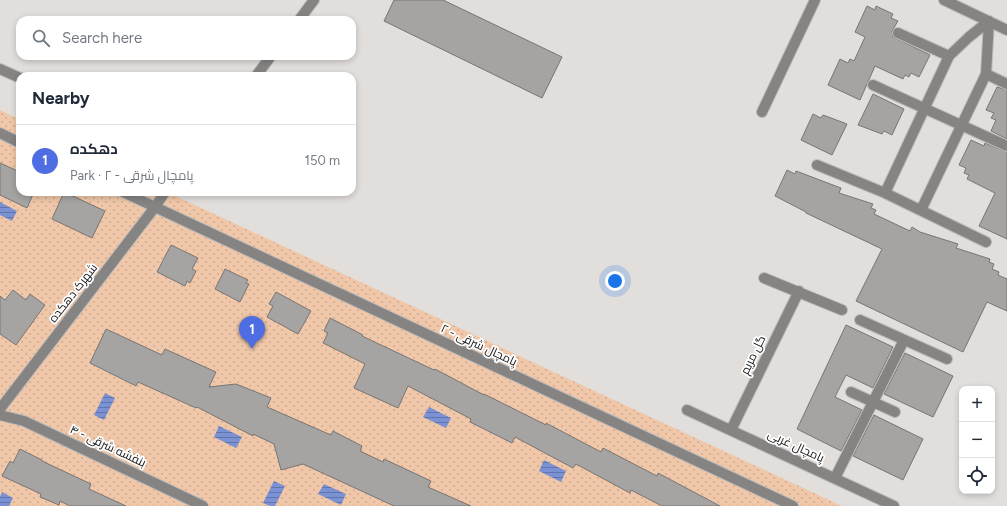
<!DOCTYPE html>
<html lang="en">
<head>
<meta charset="utf-8">
<style>
  :root { --surface:#fff; --page:#f6f6f7; --text:#1f2937; --muted:#747a83; --line:#e0e1e3; --accent:#4e6de2 }
  body { margin:0; font-family:Figtree,Cairo,sans-serif; background:var(--page); color:var(--text) }
  .controls { position:absolute; right:12px; bottom:12px; display:grid; overflow:hidden; border-radius:8px; box-shadow:0 2px 6px #0003 }
  .controls button { width:36px; height:36px; display:grid; place-items:center; padding:0; border:0; border-bottom:1px solid var(--line); background:var(--surface); color:var(--text); font:20px sans-serif }
  .you { position:absolute; left:615px; top:281px; width:14px; height:14px; margin:-10px; border:3px solid #fff; border-radius:50%; background:#1a73e8; box-shadow:0 0 0 6px #1a73e833 }
  .badge { display:grid; place-items:center; width:26px; height:26px; border-radius:50%; background:var(--accent); color:#fff; font-size:13px; font-weight:700 }
  .pin { position:absolute; translate:-50% -33px; filter:drop-shadow(0 1px 2px #0008) }
  .pin::after { content:''; position:absolute; top:21px; width:14px; height:12px; background:inherit; clip-path:polygon(0 0,100% 0,50% 100%) }
  .list { margin:0; padding:0; list-style:none }
  h2 { display:flex; justify-content:space-between; align-items:center; height:52px; margin:0; padding:0 16px; font-size:17px }
  h2 small { font-size:13px; font-weight:400; color:var(--muted) }
  .list li { display:grid; grid-template-columns:26px 1fr auto; gap:12px; align-items:center; box-sizing:border-box; height:72px; padding:0 16px; border-top:1px solid var(--line) }
  .list b { display:block; font-size:15px; white-space:nowrap }
  .list p { margin:0; font-size:13px; white-space:nowrap; color:var(--muted) }
  .list em { font-size:13px; font-style:normal; color:var(--muted) }
  .icon { flex:none; width:22px; height:22px; fill:none; stroke:currentColor; stroke-width:2; stroke-linecap:round; stroke-linejoin:round }
  .map { position:relative; flex:none; width:1007px; height:506px; overflow:hidden }
  .search { position:absolute; background:var(--surface); box-shadow:0 2px 6px #0003; left:16px; top:16px; width:340px; height:44px; display:flex; align-items:center; gap:10px; box-sizing:border-box; padding:0 14px; border-radius:12px; color:var(--muted); font-size:15px }
  .panel { position:absolute; background:var(--surface); box-shadow:0 2px 6px #0003; left:16px; top:72px; width:340px; height:124px; border-radius:12px }
  .map>svg:first-child { display:block }
  .grass { fill:url(#grass-dots) }
  .water { fill:url(#water-rules) }
  .building { fill:#a6a4a2; stroke:#787573 }
  .lines { fill:none; stroke-linecap:round; stroke-linejoin:round }
  .minor-casing { stroke:#bdbab9; stroke-width:12 }
  .minor { stroke:#858483; stroke-width:10 }
  .labels { text-anchor:middle; dominant-baseline:central; stroke-width:3.5; stroke-linejoin:round; paint-order:stroke }
  .street-label { font-size:12px; fill:#191818; stroke:#fff }
</style>
</head>
<body>
<div class="map">
<svg width="1007" height="506" viewBox="0 0 1007 506">
  <defs>
    <pattern id="grass-dots" width="8" height="8" patternUnits="userSpaceOnUse"><rect width="8" height="8" fill="#f0c8a9"/><path d="M2 2h.1M6 6h.1" fill="none" stroke="#cdab91" stroke-width="1.8" stroke-linecap="round"/></pattern>
    <pattern id="water-rules" width="6" height="5" patternUnits="userSpaceOnUse"><rect width="6" height="5" fill="#7a91d3"/><path d="M0 2.5h6" fill="none" stroke="#6375aa"/></pattern>
  </defs>
  <rect width="100%" height="100%" fill="#e1dedc"/>
  <!-- grass -->
  <path class="grass" d="M 0,110 L 20,120 L 20,192 L 167,192 L 842,506 L 0,506 Z"/>
  <!-- water -->
  <path class="water" d="M 0,202 L 17,211 L 12,221 L 0,215 Z
    M 105,393 L 115,398 L 104,420 L 94,415 Z
    M 429,407 L 451,418 L 446,428 L 423,417 Z
    M 219,426 L 242,437 L 236,448 L 214,437 Z
    M 544,460 L 566,471 L 561,482 L 539,471 Z
    M 274,481 L 285,486 L 275,506 L 270,506 L 263,503 Z
    M 324,484 L 346,494 L 341,505 L 318,494 Z
    M 2,492 L 13,498 L 9,506 L 0,506 L 0,497 Z"/>
  <!-- building -->
  <path class="building" d="M 394,0 L 443,0 L 562,57 L 542,98 L 384,21 Z
    M 867,6 L 875,10 L 876,6 L 893,14 L 891,18 L 898,21 L 892,31 L 893,37 L 930,55 L 919,77 L 911,73 L 909,77 L 905,75 L 903,79 L 875,66 L 860,100 L 828,85 L 840,59 L 848,63 L 850,59 L 854,61 L 865,37 L 855,32 Z
    M 997,87 L 1007,90 L 1007,139 L 991,131 L 996,120 L 991,118 L 994,113 L 986,110 Z
    M 873,94 L 904,109 L 892,135 L 884,131 L 882,134 L 858,125 Z
    M 813,114 L 821,118 L 823,115 L 847,124 L 832,155 L 801,140 Z
    M 971,140 L 984,146 L 985,143 L 1007,152 L 1007,239 L 979,226 L 995,193 L 967,179 L 969,175 L 964,173 L 966,168 L 959,165 Z
    M 0,163 L 20,172 L 20,192 L 34,192 L 27,208 L 0,195 Z
    M 787,170 L 795,174 L 796,171 L 833,185 L 841,188 L 839,193 L 873,204 L 871,208 L 876,210 L 874,214 L 910,231 L 912,227 L 920,232 L 958,244 L 956,248 L 990,259 L 989,262 L 994,264 L 992,269 L 999,272 L 998,275 L 1007,279 L 1007,311 L 987,302 L 963,352 L 856,301 L 882,249 L 806,213 L 806,212 L 775,196 Z
    M 64,192 L 105,211 L 92,238 L 52,219 Z
    M 171,245 L 198,258 L 192,269 L 196,271 L 190,283 L 187,281 L 185,286 L 157,272 Z
    M 225,269 L 248,280 L 246,283 L 249,284 L 240,302 L 215,289 Z
    M 13,290 L 26,300 L 30,294 L 45,305 L 16,345 L 0,334 L 0,296 L 5,300 Z
    M 276,292 L 311,311 L 298,334 L 267,317 L 273,306 L 269,304 Z
    M 330,318 L 363,335 L 362,336 L 434,370 L 435,369 L 484,395 L 484,394 L 546,425 L 546,423 L 601,452 L 603,448 L 657,476 L 658,473 L 720,506 L 662,506 L 631,490 L 630,493 L 576,464 L 573,468 L 515,437 L 512,443 L 470,422 L 471,419 L 408,386 L 398,408 L 354,388 L 365,364 L 323,343 L 328,333 L 324,331 Z
    M 846,325 L 893,347 L 873,388 L 846,375 L 835,397 L 862,410 L 841,451 L 797,429 Z
    M 106,329 L 162,355 L 165,349 L 216,372 L 209,387 L 236,384 L 271,398 L 267,407 L 331,435 L 333,431 L 362,446 L 360,451 L 383,462 L 384,459 L 431,481 L 428,487 L 471,506 L 394,506 L 303,464 L 281,470 L 274,444 L 253,434 L 253,436 L 197,407 L 196,408 L 138,382 L 136,386 L 90,363 Z
    M 905,353 L 953,376 L 933,417 L 884,394 Z
    M 874,415 L 923,439 L 903,480 L 853,456 Z
    M 20,449 L 42,460 L 42,461 L 91,484 L 89,489 L 126,506 L 70,506 L 60,501 L 59,505 L 40,497 L 41,494 L 2,476 L 10,461 L 13,463 Z"/>
  <g class="lines">
    <!-- minor casing -->
    <g class="minor-casing">
      <path id="minor" d="M 944,0 L 1007,30
        M 299,20 L 314,0
        M 898,33 L 949,56
        M 0,69 L 20,78
        M 986,74 L 1007,84
        M 256,76 L 271,56
        M 873,85 L 1007,146
        M 762,112 L 815,0
        M 0,133 L 20,143
        M 817,165 L 885,193 L 986,242
        M 123,192 L 793,506
        M 885,193 L 949,56 L 969,37 L 989,21
        M 921,210 L 986,74 L 989,21
        M 764,278 L 842,310
        M 860,320 L 947,359
        M 851,392 L 895,412
        M 0,409 L 155,207 L 165,192
        M 687,410 L 894,506
        M 0,415 L 24,421 L 203,506
        M 731,430 L 799,291
        M 835,478 L 904,340"/>
    </g>
    <!-- minor -->
    <use href="#minor" class="minor"/>
  </g>
  <g class="labels">
    <!-- street labels -->
    <g class="street-label">
      <text transform="translate(73 293) rotate(-52)">شهرک دهکده</text>
      <text transform="translate(479 345) rotate(25)">پامچال شرقی - ۲</text>
      <text transform="translate(753 355) rotate(-64)">گل مریم</text>
      <text transform="translate(108 446) rotate(25)">بنفشه شرقی - ۴</text>
      <text transform="translate(796 446) rotate(25)">پامچال غربی</text>
    </g>
  </g>
</svg>
<div class="controls">
<button>+</button>
<button>−</button>
<button><svg class="icon" aria-label="locate" viewBox="0 0 24 24"><circle cx="12" cy="12" r="6"/><path d="M12 2v4M12 18v4M2 12h4M18 12h4"/></svg></button>
</div>
<div class="you"></div>
<div class="pin badge" style="left:252px;top:349px">1</div>
<div class="search"><svg class="icon" aria-label="search" viewBox="0 0 24 24"><circle cx="10" cy="10" r="6"/><path d="M15 15l6 6"/></svg>Search here</div>
<section class="panel">
<h2>Nearby<small></small></h2>
<ul class="list">
<li><span class="badge">1</span><div><b>دهکده</b><p>Park · پامچال شرقی - ۲</p></div><em>150 m</em></li>
</ul>
</section>
</div>
</body>
</html>
